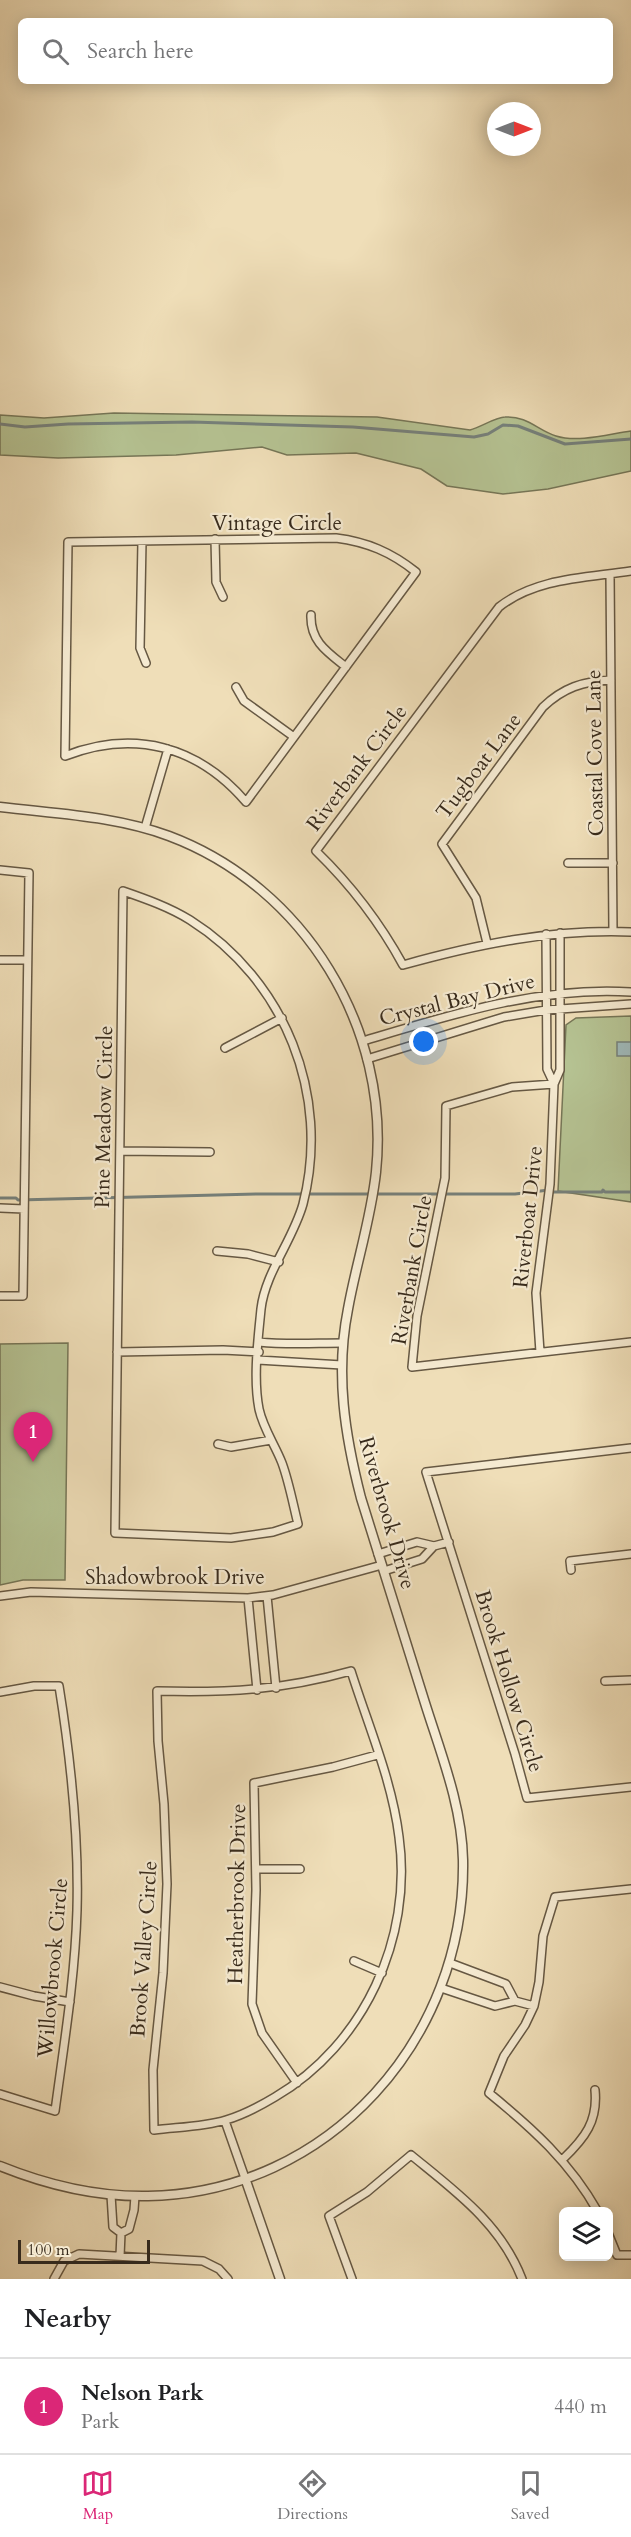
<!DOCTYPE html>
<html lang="en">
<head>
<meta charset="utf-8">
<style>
  :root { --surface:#fff; --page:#f2f2f2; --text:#202124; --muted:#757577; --line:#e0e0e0; --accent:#db2777 }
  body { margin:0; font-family:Cardo,serif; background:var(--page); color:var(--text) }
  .controls { position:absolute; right:18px; bottom:18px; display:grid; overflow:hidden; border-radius:9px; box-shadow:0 3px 15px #0003 }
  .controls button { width:54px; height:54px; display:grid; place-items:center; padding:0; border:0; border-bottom:2px solid var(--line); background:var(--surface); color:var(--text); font:30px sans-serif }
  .compass { position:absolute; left:487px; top:102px; width:54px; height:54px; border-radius:50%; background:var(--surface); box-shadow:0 3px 15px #0003; rotate:90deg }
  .scale { position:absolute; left:18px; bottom:15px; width:132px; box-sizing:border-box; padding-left:6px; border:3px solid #382b1c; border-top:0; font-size:16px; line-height:21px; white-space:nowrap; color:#382b1c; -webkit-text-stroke:4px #f5ead1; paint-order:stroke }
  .you { position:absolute; left:424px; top:1042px; width:21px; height:21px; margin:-15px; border:4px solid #fff; border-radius:50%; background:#1a73e8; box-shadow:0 0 0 9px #1a73e833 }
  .badge { display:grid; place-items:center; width:39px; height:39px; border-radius:50%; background:var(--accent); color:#fff; font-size:20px; font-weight:700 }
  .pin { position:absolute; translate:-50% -50px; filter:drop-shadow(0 2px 3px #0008) }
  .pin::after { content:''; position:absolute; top:32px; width:21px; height:18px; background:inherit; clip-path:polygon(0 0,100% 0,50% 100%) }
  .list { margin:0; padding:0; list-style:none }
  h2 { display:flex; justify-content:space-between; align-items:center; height:78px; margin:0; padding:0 24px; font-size:26px }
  h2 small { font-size:20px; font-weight:400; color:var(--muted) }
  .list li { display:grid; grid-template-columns:39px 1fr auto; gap:18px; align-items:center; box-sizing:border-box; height:96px; padding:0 24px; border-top:2px solid var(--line) }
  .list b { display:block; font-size:22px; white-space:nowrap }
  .list p { margin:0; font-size:20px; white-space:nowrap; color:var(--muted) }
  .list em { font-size:20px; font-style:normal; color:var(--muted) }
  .icon { flex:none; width:33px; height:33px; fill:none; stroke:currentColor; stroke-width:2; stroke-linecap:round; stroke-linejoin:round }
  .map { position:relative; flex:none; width:631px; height:2279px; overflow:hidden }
  .search { position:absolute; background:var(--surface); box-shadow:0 3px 15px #0003; left:18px; right:18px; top:18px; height:66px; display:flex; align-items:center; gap:15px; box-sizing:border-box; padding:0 21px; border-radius:9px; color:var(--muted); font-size:22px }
  .sheet { height:174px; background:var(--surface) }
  nav { display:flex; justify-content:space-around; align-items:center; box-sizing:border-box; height:84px; border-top:2px solid var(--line); background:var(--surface); font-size:16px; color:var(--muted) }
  nav a { display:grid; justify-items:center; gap:3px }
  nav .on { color:var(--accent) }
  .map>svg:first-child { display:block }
  .green { fill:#b5c292; stroke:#767657; stroke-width:1.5 }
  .water { fill:#9fb9ba; stroke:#76807b; stroke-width:1.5 }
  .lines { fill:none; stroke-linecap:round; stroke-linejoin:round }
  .stream { stroke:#76807b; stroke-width:3 }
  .minor-casing { stroke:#665843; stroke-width:10 }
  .tertiary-casing { stroke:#665843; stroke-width:11 }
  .minor { stroke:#f5ead1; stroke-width:7 }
  .tertiary { stroke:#f5ead1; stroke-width:8 }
  .labels { text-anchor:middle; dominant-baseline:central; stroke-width:4.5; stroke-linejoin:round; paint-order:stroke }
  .street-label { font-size:21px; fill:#382b1c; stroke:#f5ead1 }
</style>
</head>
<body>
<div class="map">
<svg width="631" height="2279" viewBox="0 0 631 2279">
  <rect width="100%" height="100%" fill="#efdeb8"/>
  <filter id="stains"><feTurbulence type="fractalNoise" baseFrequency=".00333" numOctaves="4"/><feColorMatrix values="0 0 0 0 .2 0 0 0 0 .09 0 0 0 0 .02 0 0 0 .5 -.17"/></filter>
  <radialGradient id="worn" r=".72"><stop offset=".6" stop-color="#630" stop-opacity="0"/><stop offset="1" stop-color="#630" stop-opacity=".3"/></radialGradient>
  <!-- green -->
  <path class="green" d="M 114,413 L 377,417 L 470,430 C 481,427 496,417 505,417 C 528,416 537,430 556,436 C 578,443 609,434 631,431 L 631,471 L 548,489 L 503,494 L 447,486 L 421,469 L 356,453 L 287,455 L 262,447 L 176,455 L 58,458 L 0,455 L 0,415 L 44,418 Z
    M 631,1016 L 631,1202 L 558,1191 L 566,1025 L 576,1018 Z
    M 68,1343 L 65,1580 L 23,1580 L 0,1585 L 0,1344 Z"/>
  <!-- water -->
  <path class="water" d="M 617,1042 L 631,1042 L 631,1056 L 617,1056 Z"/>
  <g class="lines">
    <!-- stream -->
    <path class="stream" d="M 0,424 L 25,427 L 68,424 L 192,422 L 353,427 L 474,437 L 488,434 L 503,425 L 518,426 L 565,444 L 631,439
      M 0,1198 L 16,1198 L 18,1200 L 257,1194 L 515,1194 L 549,1190 L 551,1192 L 602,1192 L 603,1190 L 605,1192 L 631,1192"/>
    <!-- minor casing -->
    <g class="minor-casing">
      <path id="minor" d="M 336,538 C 367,542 391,552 416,572 L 246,802 C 198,746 134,729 65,756 L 68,542 Z
        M 215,539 L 216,582 L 223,597
        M 142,541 L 140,648 L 146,663
        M 631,571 C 585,578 536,578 499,607 L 316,851 C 351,885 379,921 403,965 C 478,944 552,929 631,932
        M 610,574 L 613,931
        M 311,615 C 310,641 327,652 346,667
        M 236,687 L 244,701 L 294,737
        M 145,828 L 168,749
        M 568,863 L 613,863
        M 0,870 L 29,873 L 23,1296 L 0,1296
        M 123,891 C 146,899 169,907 190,920 C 285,980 331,1095 303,1204 C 293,1240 265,1273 261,1309 C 258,1340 253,1378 259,1409 C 263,1428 275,1445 282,1463 C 289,1482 293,1504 298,1524 L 273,1532 L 231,1538 L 115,1533 Z
        M 546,934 L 547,1069 L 554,1084
        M 487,943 L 476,898 L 442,844 L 543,707 C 563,688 583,681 611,680
        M 0,960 L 27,960
        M 363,1041 C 450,1015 539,986 631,992
        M 225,1048 L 282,1018
        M 367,1059 L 504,1017 L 546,1010 L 631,1004
        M 554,1084 L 512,1087 L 446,1106 L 445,1178 L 417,1316 L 412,1367 L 631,1342
        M 120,1151 L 210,1152
        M 0,1208 L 24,1209
        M 217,1251 L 248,1254 L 279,1262
        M 259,1342 C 287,1345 315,1343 343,1343
        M 117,1352 L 223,1350 L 259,1352
        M 540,1352 L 536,1293 L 550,1184 L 554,1084 L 560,1070 L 560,933
        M 258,1360 L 342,1365
        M 218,1444 L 231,1447 L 271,1440
        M 631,1448 L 426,1472 L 515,1754 L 527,1798 L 631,1787
        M 378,1554 L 417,1542 L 434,1546
        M 571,1570 L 570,1561 L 631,1554
        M 384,1571 L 422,1559 L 434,1546 L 449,1542
        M 0,1596 L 31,1592 L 248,1598 L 273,1595 L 382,1565
        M 267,1596 L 276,1688
        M 248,1598 L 257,1690
        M 351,1671 C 368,1725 392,1780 399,1837 C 413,1938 364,2045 275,2097 C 260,2106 243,2115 226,2120 C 203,2127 177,2127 154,2130 L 153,2070 L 163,1973 L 167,1884 L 164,1804 L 158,1741 L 157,1691 C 227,1693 283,1690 351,1671 Z
        M 605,1681 L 631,1680
        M 0,1692 L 34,1686 L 59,1686 C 71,1761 79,1835 77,1910 C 75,1978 64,2044 55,2111 L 0,2094
        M 256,1869 L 300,1869
        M 354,1961 L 382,1973
        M 450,1963 L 506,1984 L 515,2001
        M 0,1987 L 34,1996 L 70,2002
        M 441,1988 L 495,2006 L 515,2001 L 534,2006
        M 297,2083 L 262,2033 L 252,2004 L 256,1890 L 254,1783 L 333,1767 L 377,1755
        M 225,2121 L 245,2178
        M 563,2159 C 585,2138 598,2121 595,2090
        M 111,2195 L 113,2227 L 121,2233
        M 598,2212 C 570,2162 532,2128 489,2093 L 504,2056 L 525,2025 L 534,2006 L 539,1982 L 543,1936 L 555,1897 L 631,1889
        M 121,2233 L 129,2229 L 134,2210 L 135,2196
        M 608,2233 L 617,2255 L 631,2255
        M 120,2256 L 121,2233
        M 54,2279 L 64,2261 L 79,2254 L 203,2261 L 219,2269 L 228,2279
        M 352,2279 L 329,2216 L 367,2192 L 411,2155 C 455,2191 501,2224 522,2279"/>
    </g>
    <!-- tertiary casing -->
    <g class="tertiary-casing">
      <path id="tertiary" d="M 0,807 C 57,814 115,816 169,836 C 305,887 391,1029 376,1172 C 371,1219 356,1264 348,1309 C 335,1374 345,1436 361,1498 C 382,1567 404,1635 425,1703 C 441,1754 462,1806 463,1860 C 466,2038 329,2193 148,2196 C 97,2197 47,2185 0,2166
        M 245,2178 L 280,2279"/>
    </g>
    <!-- minor -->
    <use href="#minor" class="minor"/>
    <!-- tertiary -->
    <use href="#tertiary" class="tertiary"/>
  </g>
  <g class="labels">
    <!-- street labels -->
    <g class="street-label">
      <text x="277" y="523">Vintage Circle</text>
      <text transform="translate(595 753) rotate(-91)">Coastal Cove Lane</text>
      <text transform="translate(479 766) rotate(-53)">Tugboat Lane</text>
      <text transform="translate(357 768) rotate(-53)">Riverbank Circle</text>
      <text transform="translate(457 1000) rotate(-14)">Crystal Bay Drive</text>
      <text transform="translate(104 1117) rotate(-89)">Pine Meadow Circle</text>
      <text transform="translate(528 1217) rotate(-84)">Riverboat Drive</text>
      <text transform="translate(412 1270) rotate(-80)">Riverbank Circle</text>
      <text transform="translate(387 1513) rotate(74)">Riverbrook Drive</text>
      <text x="175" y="1577">Shadowbrook Drive</text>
      <text transform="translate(509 1681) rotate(73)">Brook Hollow Circle</text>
      <text transform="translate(237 1894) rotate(-89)">Heatherbrook Drive</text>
      <text transform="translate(144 1949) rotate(-86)">Brook Valley Circle</text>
      <text transform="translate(53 1968) rotate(-85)">Willowbrook Circle</text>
    </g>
  </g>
  <rect width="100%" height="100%" filter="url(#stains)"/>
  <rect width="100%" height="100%" fill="url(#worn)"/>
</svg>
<div class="controls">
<button><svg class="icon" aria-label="layers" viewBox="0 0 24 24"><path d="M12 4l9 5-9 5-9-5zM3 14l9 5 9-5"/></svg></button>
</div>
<svg class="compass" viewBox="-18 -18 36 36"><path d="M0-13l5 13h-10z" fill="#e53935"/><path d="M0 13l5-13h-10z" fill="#757577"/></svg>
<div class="scale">100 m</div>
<div class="you"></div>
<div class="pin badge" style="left:33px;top:1462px">1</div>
<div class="search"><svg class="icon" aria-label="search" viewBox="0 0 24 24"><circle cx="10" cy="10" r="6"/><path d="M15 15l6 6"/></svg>Search here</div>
</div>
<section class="sheet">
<h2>Nearby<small></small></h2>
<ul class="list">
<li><span class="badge">1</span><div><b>Nelson Park</b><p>Park</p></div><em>440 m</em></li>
</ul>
</section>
<nav>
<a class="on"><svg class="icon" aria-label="map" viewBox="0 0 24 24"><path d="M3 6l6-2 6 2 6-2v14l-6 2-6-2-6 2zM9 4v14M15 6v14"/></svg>Map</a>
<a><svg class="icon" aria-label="directions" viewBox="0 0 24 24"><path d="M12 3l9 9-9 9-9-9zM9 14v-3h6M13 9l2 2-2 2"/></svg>Directions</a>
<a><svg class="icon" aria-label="saved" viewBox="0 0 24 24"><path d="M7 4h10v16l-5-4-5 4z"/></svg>Saved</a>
</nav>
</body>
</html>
